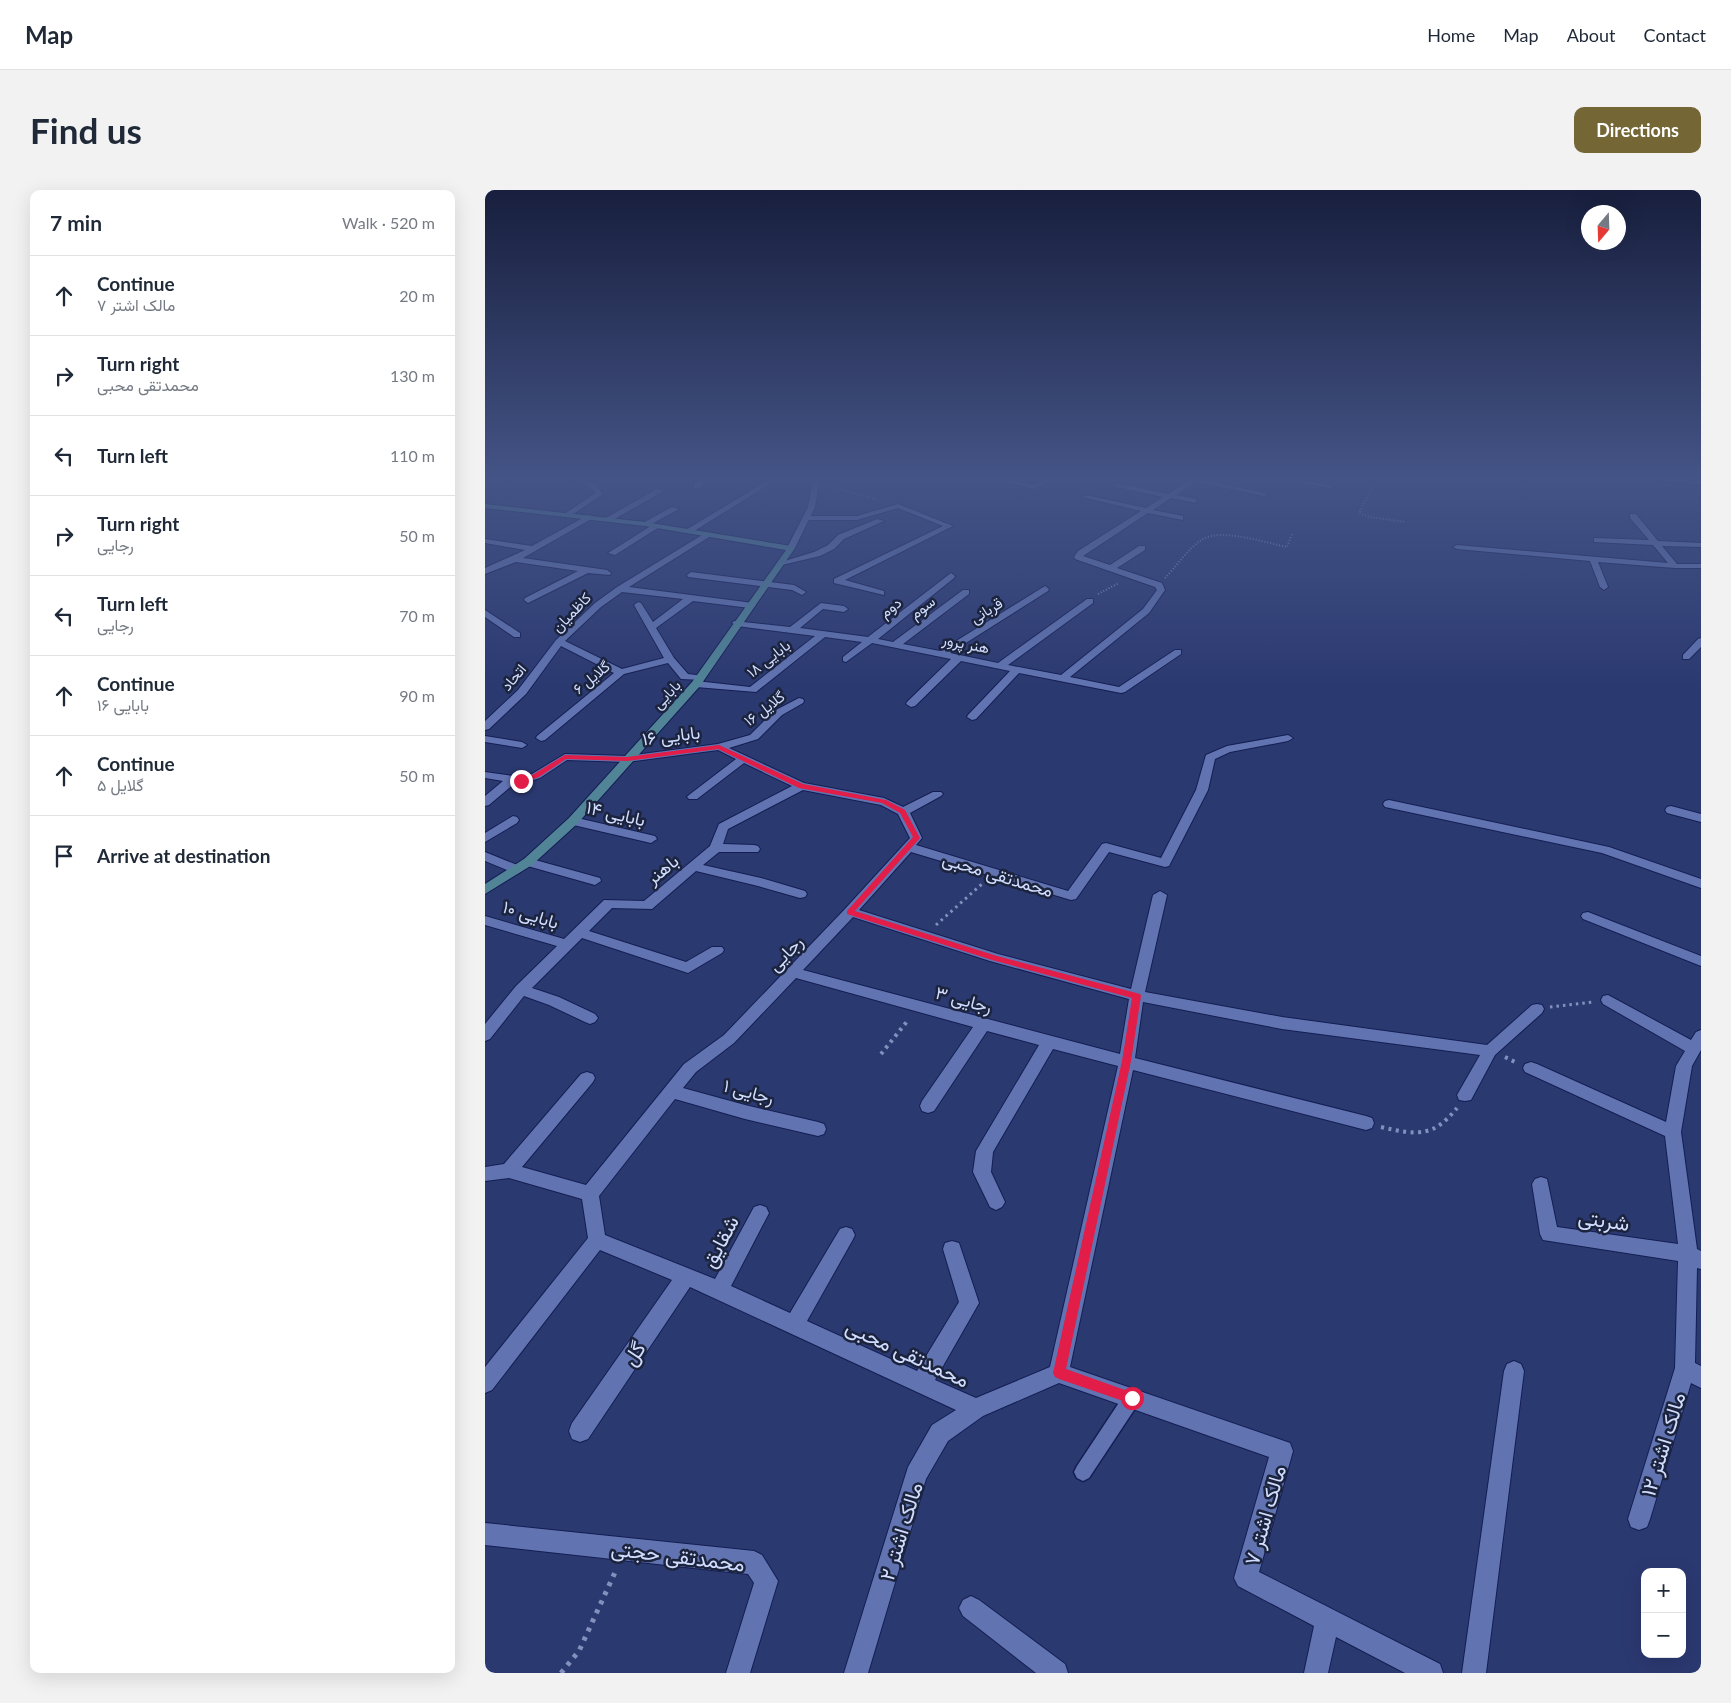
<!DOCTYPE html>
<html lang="en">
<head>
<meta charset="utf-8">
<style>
  :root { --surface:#fff; --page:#f2f2f3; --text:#1f2937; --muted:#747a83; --line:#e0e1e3; --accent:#746735 }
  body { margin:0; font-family:Lato,Vazirmatn,sans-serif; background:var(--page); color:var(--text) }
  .controls { position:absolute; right:15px; bottom:15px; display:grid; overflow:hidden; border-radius:10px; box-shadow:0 5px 20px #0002 }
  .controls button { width:45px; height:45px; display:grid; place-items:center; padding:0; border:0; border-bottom:1px solid var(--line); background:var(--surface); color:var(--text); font:25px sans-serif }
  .compass { position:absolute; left:1096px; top:15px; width:45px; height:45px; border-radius:50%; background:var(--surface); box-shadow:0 5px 20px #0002; rotate:199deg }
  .stop { position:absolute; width:15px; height:15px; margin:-11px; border:4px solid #e11d48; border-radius:50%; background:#fff }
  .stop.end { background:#e11d48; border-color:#fff; box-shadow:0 1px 5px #0008 }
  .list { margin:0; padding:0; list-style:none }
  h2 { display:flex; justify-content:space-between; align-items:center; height:65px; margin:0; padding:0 20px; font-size:21px }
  h2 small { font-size:16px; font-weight:400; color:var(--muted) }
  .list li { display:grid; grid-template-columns:32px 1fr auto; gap:15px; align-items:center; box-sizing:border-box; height:80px; padding:0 20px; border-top:1px solid var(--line) }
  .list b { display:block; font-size:19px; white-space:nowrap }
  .list p { margin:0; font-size:16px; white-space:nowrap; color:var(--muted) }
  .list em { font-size:16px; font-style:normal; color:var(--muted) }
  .icon { flex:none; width:28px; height:28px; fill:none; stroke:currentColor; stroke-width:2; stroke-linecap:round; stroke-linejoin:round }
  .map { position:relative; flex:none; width:1216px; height:1483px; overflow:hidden; border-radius:10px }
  header { display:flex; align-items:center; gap:30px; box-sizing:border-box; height:70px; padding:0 25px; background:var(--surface); border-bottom:1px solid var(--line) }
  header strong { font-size:24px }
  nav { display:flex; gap:28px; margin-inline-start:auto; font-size:18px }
  .intro { display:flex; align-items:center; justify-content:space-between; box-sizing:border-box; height:120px; padding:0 30px }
  h1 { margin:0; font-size:35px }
  .button { padding:12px 22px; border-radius:10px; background:var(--accent); color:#fff; font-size:18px; font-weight:700 }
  main { display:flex; gap:30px; padding:0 30px }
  aside { flex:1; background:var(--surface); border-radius:10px; box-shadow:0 5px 20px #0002 }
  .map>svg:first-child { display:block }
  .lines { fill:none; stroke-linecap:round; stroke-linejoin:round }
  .service-casing { stroke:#141e53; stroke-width:3 }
  .minor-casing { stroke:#141e53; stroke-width:2 }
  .tertiary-casing { stroke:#141e53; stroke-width:2 }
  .secondary-casing { stroke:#141e53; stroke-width:2 }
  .path-far3 { stroke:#8390bd; stroke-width:2; stroke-dasharray:1 2; stroke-linecap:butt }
  .path-far2 { stroke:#8390bd; stroke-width:3; stroke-dasharray:2.5 4; stroke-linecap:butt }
  .path-far1 { stroke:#8390bd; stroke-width:4; stroke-dasharray:3 4.5; stroke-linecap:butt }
  .path { stroke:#8390bd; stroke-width:5; stroke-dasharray:4 6; stroke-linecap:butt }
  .service { fill:#6174b1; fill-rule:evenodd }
  .minor { fill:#6174b1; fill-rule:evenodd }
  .tertiary { fill:#6174b1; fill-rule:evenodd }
  .secondary { fill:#508496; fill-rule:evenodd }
  .route { fill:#e11d48 }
  .labels { text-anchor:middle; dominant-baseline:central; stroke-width:5; stroke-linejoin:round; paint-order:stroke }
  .far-street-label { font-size:15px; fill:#d1ddff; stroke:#1c243d }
  .street-label { font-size:18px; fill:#d1ddff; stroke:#1c243d }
  .near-street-label { font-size:21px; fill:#d1ddff; stroke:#1c243d }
</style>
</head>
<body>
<header>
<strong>Map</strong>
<nav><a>Home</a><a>Map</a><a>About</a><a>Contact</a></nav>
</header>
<div class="intro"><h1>Find us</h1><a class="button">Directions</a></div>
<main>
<aside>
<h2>7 min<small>Walk · 520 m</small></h2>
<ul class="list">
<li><svg class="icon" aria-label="ahead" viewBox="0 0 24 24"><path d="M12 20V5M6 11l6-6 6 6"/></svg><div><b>Continue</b><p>مالک اشتر ۷</p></div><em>20 m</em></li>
<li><svg class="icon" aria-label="right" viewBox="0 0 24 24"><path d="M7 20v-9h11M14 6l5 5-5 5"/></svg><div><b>Turn right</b><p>محمدتقی محبی</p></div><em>130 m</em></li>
<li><svg class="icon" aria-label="left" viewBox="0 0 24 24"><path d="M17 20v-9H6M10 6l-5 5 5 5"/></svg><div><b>Turn left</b></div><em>110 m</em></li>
<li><svg class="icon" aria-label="right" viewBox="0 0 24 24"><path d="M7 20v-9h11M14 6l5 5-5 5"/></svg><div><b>Turn right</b><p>رجایی</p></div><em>50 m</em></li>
<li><svg class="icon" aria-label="left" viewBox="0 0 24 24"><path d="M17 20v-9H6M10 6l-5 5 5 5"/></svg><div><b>Turn left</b><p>رجایی</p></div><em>70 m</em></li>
<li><svg class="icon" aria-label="ahead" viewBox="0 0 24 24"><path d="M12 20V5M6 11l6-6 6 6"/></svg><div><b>Continue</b><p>بابایی ۱۶</p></div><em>90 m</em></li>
<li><svg class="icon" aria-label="ahead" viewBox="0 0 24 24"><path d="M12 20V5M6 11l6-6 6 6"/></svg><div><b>Continue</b><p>گلایل ۵</p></div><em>50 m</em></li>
<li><svg class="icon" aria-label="arrive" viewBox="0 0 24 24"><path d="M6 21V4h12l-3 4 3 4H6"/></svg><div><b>Arrive at destination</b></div></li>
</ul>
</aside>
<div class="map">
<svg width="1216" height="1483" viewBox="0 0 1216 1483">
  <rect width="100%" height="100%" fill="#2b3971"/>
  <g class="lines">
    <!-- service casing -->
    <g class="service-casing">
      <path id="service" d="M 1176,289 L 1216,291 L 1216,295 L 1179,291 Z
        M 647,1200 L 653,1202 L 655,1208 L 653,1214 L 604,1288 L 598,1291 L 592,1288 L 589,1282 L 592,1276 L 641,1202 Z"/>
    </g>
    <!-- minor casing -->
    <g class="minor-casing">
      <path id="minor" d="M 87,289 C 100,289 111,292 118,304 L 84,327 L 81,327 L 81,323 L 110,303 L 107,298 Z
        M 216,289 L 224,289 L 215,298 L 209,298 L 209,294 Z
        M 285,289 L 293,289 L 206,343 L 199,341 Z
        M 504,289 L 519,289 L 549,295 L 559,289 L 567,289 L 550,299 Z
        M 701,289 L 715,289 L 783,304 L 779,306 L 711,292 L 691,305 L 711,309 L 711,313 L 686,308 L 668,320 L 698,326 L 698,330 L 663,323 L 598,366 L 625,375 L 654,356 L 660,356 L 660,360 L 632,378 L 677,393 L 680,400 L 664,423 L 585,487 L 634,497 L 690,460 L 696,460 L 696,464 L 640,502 L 636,503 L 534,483 L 491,529 L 487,530 L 482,527 L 483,525 L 525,481 L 476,471 L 430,516 L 426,517 L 421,514 L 422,512 L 466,469 L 387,453 L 361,472 L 358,471 L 358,467 L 377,452 L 340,447 L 271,502 L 211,497 L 206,494 L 211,491 L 265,497 L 330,446 L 252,436 L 247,433 L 249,431 L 305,437 L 336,413 L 359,416 L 363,419 L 359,422 L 338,419 L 315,438 L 383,447 L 466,383 L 470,386 L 469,388 L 393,449 L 408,452 L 478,400 L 484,400 L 484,404 L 418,454 L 455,461 L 560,396 L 564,399 L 563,401 L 465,463 L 513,473 L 602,409 L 608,409 L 608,413 L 523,475 L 576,485 L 658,419 L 672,400 L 670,397 L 590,369 L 589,367 L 593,361 L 656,321 L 597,307 L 601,305 L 661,318 L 678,307 L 631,297 L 631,293 L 683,304 L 703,291 Z
        M 792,289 L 811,289 L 849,296 L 845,298 Z
        M 172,299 L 179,301 L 126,331 L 119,329 Z
        M 413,314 L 468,336 L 360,390 L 399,401 L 399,405 L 349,393 L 349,389 L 458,336 L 413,318 L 372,330 L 320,330 L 320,326 L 372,326 Z
        M 187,317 L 194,319 L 163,336 L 156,334 Z
        M 1145,324 L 1151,324 L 1173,351 L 1216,353 L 1216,357 L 1177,356 L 1192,374 L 1216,374 L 1216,378 L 1190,378 L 1113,372 L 1123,397 L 1119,400 L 1115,397 L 1105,371 L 972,359 L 968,357 L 972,355 L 1183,373 L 1168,355 L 1109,352 L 1109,348 L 1112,348 L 1164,350 L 1145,328 Z
        M 103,325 L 110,327 L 38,368 L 122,380 L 126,383 L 125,385 L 103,383 L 43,413 L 39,410 L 40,408 L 93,381 L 31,372 L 0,384 L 0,378 L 40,360 L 0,353 L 0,349 L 47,356 Z
        M 392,329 L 399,331 L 359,349 L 349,359 L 335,366 L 297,375 L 293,373 L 329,362 L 343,355 L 353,345 Z
        M 169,334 L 176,336 L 130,365 L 123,363 Z
        M 222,342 L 229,344 L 144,397 L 268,413 L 269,415 L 265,418 L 208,411 L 171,438 L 189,468 L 203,484 L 219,486 L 219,490 L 196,489 L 183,473 L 139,484 L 60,550 L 56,551 L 51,548 L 52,546 L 129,483 L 76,456 L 41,504 L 4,539 L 0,540 L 0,531 L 33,500 L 71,450 L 110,413 L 132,397 ZM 137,402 L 198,409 L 168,432 L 156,413 L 153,412 L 149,415 L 179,468 L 137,479 L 80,451 L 116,417 Z
        M 206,382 L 309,395 L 321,402 L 317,405 L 307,400 L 203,387 L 202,385 Z
        M 0,420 L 35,443 L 35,447 L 29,447 L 0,427 Z
        M 1216,448 L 1216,457 L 1204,469 L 1198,469 L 1198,465 L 1213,449 Z
        M 314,508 L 318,509 L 319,511 L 318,513 L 297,525 L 273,549 L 244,558 L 319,593 L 399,608 L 418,617 L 448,602 L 456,602 L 458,604 L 456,606 L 425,623 L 437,648 L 431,655 L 583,701 L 617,654 L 621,653 L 676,668 L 711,600 L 721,565 L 742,556 L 803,545 L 808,548 L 803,551 L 745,562 L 730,569 L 723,600 L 684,676 L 680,677 L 624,662 L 591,709 L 586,710 L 426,662 L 374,720 L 513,764 L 646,799 L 668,705 L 675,701 L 682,705 L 660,802 L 797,827 L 1002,855 L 1047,815 L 1052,814 L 1057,815 L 1059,819 L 1057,823 L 1010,865 L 986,910 L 980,911 L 974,910 L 972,905 L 995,865 L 797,839 L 658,812 L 650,868 L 881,926 L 887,928 L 889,933 L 887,938 L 881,940 L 648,880 L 585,1177 L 805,1253 L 808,1261 L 774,1382 L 955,1474 L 958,1483 L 920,1483 L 851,1447 L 843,1483 L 819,1483 L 829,1436 L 753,1396 L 749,1388 L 784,1267 L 574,1193 L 498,1226 L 463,1251 L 441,1289 L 383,1483 L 359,1483 L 423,1277 L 447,1235 L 471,1220 L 205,1097 L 103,1249 L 95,1252 L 87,1249 L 84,1241 L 87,1233 L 187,1090 L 115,1060 L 7,1200 L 0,1203 L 0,1177 L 103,1048 L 97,1009 L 24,988 L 0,991 L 0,977 L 19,974 L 96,884 L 102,882 L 108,884 L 110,888 L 108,892 L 37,977 L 101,995 L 199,874 L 239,845 L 360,719 L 425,648 L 413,624 L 396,615 L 318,600 L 243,639 L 238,654 L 269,655 L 273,656 L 275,659 L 273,662 L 234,662 L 218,675 L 276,688 L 320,701 L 322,704 L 320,707 L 315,708 L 273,696 L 211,681 L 167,719 L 127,718 L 104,741 L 201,772 L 227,757 L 237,757 L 239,760 L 237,763 L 203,783 L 97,748 L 47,798 L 74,807 L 110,824 L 113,828 L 110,832 L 105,834 L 100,832 L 64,815 L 39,806 L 5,849 L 0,851 L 0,834 L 31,796 L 72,756 L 0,735 L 0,726 L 79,749 L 119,710 L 159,711 L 225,656 L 234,634 L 307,596 L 259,573 L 212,609 L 204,609 L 202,607 L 204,605 L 251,569 L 233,560 L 142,572 L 82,570 L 55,588 L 36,594 L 30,593 L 4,615 L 0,616 L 0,606 L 18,591 L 0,588 L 0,582 L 35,587 L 47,584 L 80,564 L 142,566 L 233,554 L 265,545 L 289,521 ZM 368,727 L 505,771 L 644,809 L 635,864 L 318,780 ZM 311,788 L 488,837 L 437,911 L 435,916 L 437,921 L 443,923 L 449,921 L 502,841 L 554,855 L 491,961 L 488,982 L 505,1017 L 511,1020 L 517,1017 L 520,1012 L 506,982 L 508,962 L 568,859 L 633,876 L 565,1177 L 491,1208 L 450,1190 L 494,1113 L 474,1053 L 467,1051 L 460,1053 L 458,1059 L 474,1112 L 432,1181 L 322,1131 L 367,1051 L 370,1045 L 367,1039 L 361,1037 L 355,1039 L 305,1123 L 246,1096 L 284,1023 L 281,1017 L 275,1015 L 269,1017 L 230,1089 L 120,1045 L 114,1006 L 190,909 L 260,929 L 333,946 L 339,944 L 341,939 L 339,934 L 333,932 L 260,915 L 198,898 L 211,882 L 249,853 Z
        M 0,546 L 37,552 L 42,555 L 37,558 L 0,552 Z
        M 904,610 L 1124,657 L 1216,689 L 1216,698 L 1117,663 L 900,617 L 898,614 L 900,611 Z
        M 1186,616 L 1216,624 L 1216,632 L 1182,623 L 1180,620 L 1182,617 Z
        M 28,626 L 32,627 L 34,630 L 32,633 L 0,652 L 0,643 Z
        M 88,627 L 170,646 L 172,649 L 166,653 L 84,634 L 82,631 Z
        M 0,662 L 37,677 L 38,680 L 32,684 L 0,671 Z
        M 43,668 L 115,688 L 116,691 L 110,695 L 39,675 L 37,672 L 39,669 Z
        M 1103,722 L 1216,766 L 1216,776 L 1098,729 L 1096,726 L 1098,723 Z
        M 1123,805 L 1206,850 L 1211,842 L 1216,840 L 1216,860 L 1207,876 L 1196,942 L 1212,1059 L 1216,1061 L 1216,1079 L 1212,1078 L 1210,1173 L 1216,1176 L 1216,1198 L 1206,1193 L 1165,1329 L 1162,1337 L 1154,1340 L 1146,1337 L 1143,1329 L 1190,1178 L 1193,1071 L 1058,1050 L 1055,1044 L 1047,994 L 1050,989 L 1056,987 L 1062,989 L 1072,1037 L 1193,1054 L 1180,946 L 1040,882 L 1038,878 L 1040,874 L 1046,872 L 1052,874 L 1181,932 L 1191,876 L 1200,861 L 1118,814 L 1116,810 L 1118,806 Z
        M 1029,1171 L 1036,1174 L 1039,1181 L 1001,1483 L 977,1483 L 1019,1181 L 1022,1174 Z
        M 0,1333 L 269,1361 L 277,1365 L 293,1391 L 265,1483 L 241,1483 L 269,1393 L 263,1384 L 0,1355 Z
        M 486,1406 L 494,1410 L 580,1474 L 583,1483 L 551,1483 L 478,1426 L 474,1418 L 478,1410 Z"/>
    </g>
    <!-- tertiary casing -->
    <g class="tertiary-casing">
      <path id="tertiary" d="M 328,289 L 335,289 L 330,317 L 310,358 L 303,360 L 302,358 L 323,317 Z"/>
    </g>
    <!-- secondary casing -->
    <g class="secondary-casing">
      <path id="secondary" d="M 0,314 L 160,332 L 306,356 L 310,358 L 215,496 L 92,634 L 47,675 L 0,704 L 0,694 L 39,669 L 84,628 L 207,492 L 301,360 L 160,336 L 0,318 Z"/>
    </g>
    <!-- path-far3 -->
    <path class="path-far3" d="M 892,289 L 874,323 L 884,327 L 921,332
      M 341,295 L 393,310
      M 680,388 C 692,376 703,358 718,349 C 738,338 781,353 802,357 L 807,344
      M 613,404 L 634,393"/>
    <!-- path-far2 -->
    <path class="path-far2" d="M 451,735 L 498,693
      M 1065,817 L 1109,812"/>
    <!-- path-far1 -->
    <path class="path-far1" d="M 396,864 L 424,829
      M 1020,867 L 1032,873
      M 896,937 C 931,945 948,948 972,918"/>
    <!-- path -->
    <path class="path" d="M 76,1483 L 94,1461 L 132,1378"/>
    <!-- service -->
    <use href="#service" class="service"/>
    <!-- minor -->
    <use href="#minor" class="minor"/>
    <!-- tertiary -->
    <use href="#tertiary" class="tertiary"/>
    <!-- secondary -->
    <use href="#secondary" class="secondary"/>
  </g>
  <!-- sky -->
  <linearGradient id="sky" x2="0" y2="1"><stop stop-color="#181f3e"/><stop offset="0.58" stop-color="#445486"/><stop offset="1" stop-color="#445486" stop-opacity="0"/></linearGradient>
  <rect width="1216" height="497" fill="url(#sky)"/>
  <!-- route -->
  <path class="route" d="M 234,555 L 318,594 L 401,610 L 420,620 L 435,648 L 370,721 L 512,766 L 655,804 L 656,806 L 646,871 L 581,1179 L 651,1204 L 653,1208 L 651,1212 L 647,1214 L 574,1189 L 570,1187 L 568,1183 L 637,871 L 647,808 L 507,770 L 362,724 L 362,721 L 428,647 L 415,623 L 397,613 L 314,598 L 233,559 L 142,571 L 81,569 L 54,587 L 36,593 L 32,591 L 49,584 L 80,565 L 142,567 Z"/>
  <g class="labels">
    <!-- far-street labels -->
    <g class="far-street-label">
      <text transform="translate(405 417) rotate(-38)">دوم</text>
      <text transform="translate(437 417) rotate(-37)">سوم</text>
      <text transform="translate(501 420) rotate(-32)">قربانی</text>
      <text transform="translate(86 422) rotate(-46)">کاظمیان</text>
      <text transform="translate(481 453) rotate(11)">هنر پرور</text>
      <text transform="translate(283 468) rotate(-38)">بابایی ۱۸</text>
      <text transform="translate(28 487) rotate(-50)">اتحاد</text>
      <text transform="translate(106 487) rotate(-39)">گلایل ۶</text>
      <text transform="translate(181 504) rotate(-47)">بابایی</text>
      <text transform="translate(279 518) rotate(-37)">گلایل ۱۶</text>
    </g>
    <!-- street labels -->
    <g class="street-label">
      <text transform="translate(186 545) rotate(-7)">بابایی ۱۶</text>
      <text transform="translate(131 623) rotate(13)">بابایی ۱۴</text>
      <text transform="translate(177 679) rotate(-39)">باهنر</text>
      <text transform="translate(513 684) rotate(17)">محمدتقی محبی</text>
      <text transform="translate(46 724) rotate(17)">بابایی ۱۰</text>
      <text transform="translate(300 763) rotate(-46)">رجایی</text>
      <text transform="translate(479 809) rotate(15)">رجایی ۳</text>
      <text transform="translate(264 901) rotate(15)">رجایی ۱</text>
    </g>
    <!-- near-street labels -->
    <g class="near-street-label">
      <text transform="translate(1119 1029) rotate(8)">شربتی</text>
      <text transform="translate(234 1051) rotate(-62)">شقایق</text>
      <text transform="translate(423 1162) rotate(25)">محمدتقی محبی</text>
      <text transform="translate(148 1163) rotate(-56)">گل</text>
      <text transform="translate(1177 1254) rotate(-73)">مالک اشتر ۱۲</text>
      <text transform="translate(779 1325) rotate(-74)">مالک اشتر ۷</text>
      <text transform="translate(415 1341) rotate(-73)">مالک اشتر ۲</text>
      <text transform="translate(193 1365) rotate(7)">محمدتقی حجتی</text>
    </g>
  </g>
</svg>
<div class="controls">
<button>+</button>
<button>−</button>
</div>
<svg class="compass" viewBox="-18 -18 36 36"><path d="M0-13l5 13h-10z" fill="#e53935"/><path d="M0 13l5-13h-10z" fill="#747a83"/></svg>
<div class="stop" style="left:647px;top:1208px"></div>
<div class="stop end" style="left:36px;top:591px"></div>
</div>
</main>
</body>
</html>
